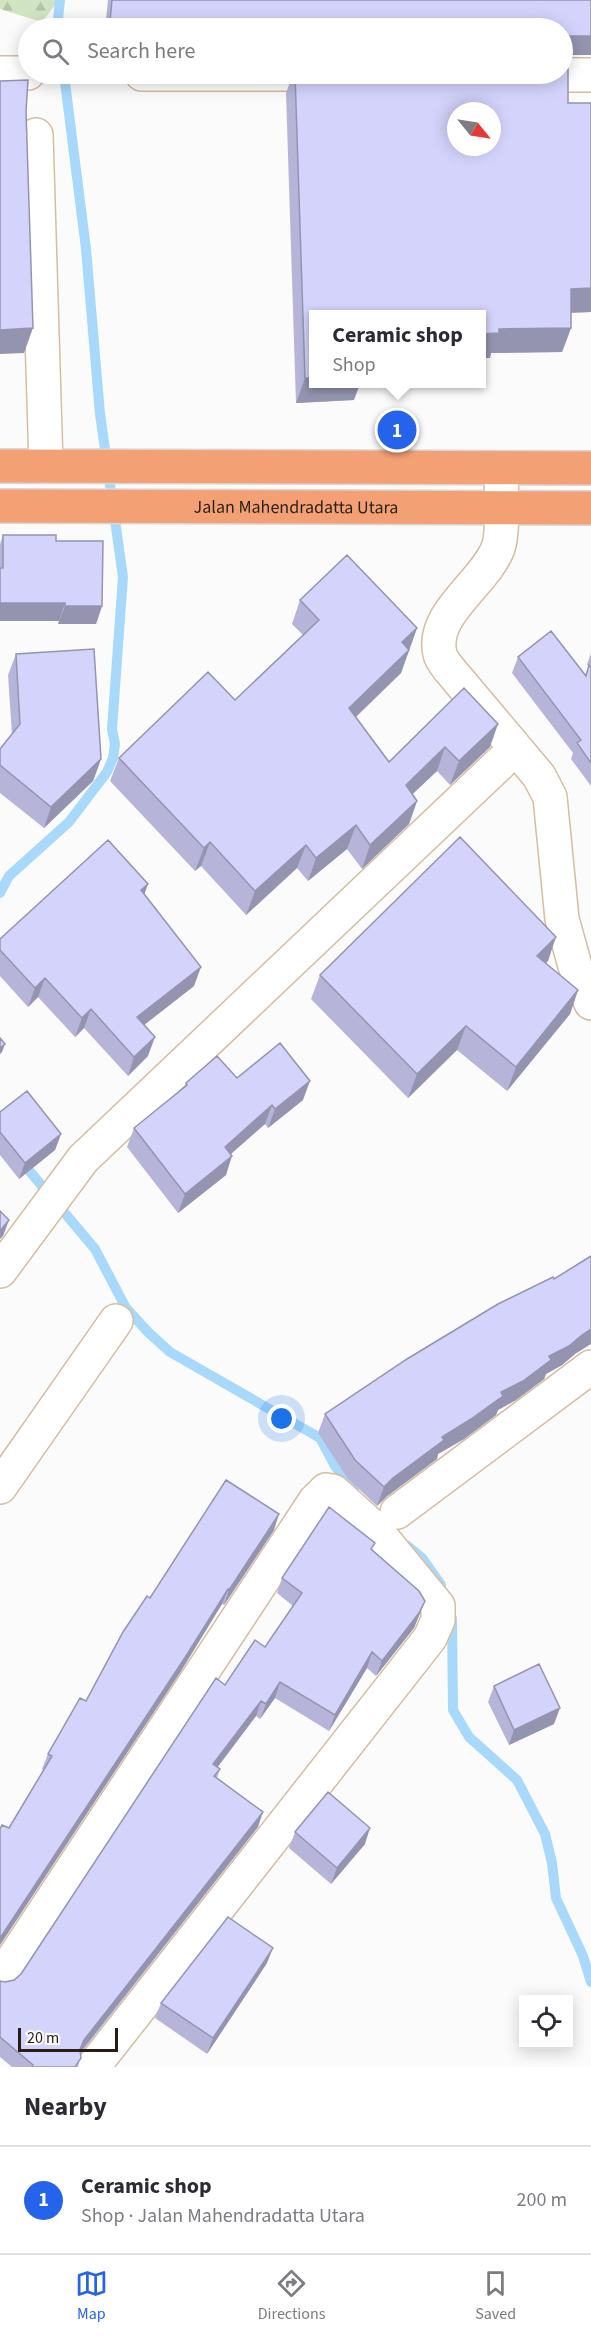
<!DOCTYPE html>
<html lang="en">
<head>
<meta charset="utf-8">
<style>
  :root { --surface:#fff; --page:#f7f7f7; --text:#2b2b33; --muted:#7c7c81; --line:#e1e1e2; --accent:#2563eb }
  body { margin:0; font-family:"Source Sans 3",sans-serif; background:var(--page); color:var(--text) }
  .controls { position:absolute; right:18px; bottom:18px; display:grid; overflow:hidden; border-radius:0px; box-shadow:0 3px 15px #0003 }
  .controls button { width:54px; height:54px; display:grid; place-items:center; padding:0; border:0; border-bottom:2px solid var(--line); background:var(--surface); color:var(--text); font:30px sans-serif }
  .compass { position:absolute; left:447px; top:102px; width:54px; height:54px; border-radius:50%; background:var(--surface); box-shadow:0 3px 15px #0003; rotate:120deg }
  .scale { position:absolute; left:18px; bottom:15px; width:100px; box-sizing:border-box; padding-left:6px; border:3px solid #281f14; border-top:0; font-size:16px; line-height:21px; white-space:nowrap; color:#281f14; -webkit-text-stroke:4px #fbfbfb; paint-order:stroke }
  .you { position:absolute; left:282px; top:1419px; width:21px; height:21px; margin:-15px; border:4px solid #fff; border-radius:50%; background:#1a73e8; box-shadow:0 0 0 9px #1a73e833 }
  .badge { display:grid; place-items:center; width:39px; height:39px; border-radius:50%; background:var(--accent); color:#fff; font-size:20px; font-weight:700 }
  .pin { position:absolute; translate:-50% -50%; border:3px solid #fff; box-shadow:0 2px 6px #0006 }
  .popup { position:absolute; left:309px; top:310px; width:177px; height:78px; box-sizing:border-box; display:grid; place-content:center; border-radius:0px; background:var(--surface); filter:drop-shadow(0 2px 4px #0005); font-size:20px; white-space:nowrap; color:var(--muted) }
  .popup b { font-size:22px; color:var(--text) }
  .popup::after { content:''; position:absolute; left:50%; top:100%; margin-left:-12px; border:12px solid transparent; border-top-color:var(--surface) }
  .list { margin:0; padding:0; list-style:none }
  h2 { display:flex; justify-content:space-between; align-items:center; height:78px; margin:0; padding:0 24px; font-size:26px }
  h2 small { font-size:20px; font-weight:400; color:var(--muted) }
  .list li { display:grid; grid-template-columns:39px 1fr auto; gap:18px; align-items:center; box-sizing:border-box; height:108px; padding:0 24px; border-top:2px solid var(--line) }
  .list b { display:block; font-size:22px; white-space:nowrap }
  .list p { margin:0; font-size:20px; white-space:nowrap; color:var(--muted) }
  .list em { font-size:20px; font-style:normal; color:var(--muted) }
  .icon { flex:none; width:33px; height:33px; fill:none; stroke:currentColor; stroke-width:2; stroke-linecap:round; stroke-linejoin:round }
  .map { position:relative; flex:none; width:591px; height:2067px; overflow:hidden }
  .search { position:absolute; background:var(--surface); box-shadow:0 3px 15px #0003; left:18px; right:18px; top:18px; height:66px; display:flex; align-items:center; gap:15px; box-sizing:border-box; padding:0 21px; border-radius:33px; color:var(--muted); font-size:22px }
  .sheet { height:186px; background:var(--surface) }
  nav { display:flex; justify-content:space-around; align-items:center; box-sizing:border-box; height:84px; border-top:2px solid var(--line); background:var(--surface); font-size:16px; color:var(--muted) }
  nav a { display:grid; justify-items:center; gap:3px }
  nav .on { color:var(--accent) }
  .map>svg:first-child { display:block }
  .forest { fill:url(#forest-firs) }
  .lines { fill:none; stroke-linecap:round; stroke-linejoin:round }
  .stream { stroke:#a8d9fb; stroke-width:10 }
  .street-casing { stroke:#d5bda0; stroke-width:36 }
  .highway-casing { stroke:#d8d7d5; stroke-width:36 }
  .street { stroke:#fff; stroke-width:33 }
  .highway { stroke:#f4a075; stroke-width:33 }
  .wall { fill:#b6b5d9 }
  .shaded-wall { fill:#9494b0 }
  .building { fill:#d4d3fc; stroke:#9494b0; stroke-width:1.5; fill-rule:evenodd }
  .labels { text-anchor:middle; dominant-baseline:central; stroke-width:6; stroke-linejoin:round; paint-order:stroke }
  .street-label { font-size:18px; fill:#281f14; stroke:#fbfbfb }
</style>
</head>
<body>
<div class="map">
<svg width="591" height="2067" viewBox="0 0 591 2067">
  <defs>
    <pattern id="forest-firs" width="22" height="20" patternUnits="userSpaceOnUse" patternTransform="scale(1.5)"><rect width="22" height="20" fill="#d1e4c2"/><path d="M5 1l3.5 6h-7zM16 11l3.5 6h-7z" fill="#b3c3a6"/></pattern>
  </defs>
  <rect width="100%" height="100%" fill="#fbfbfb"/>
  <!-- forest -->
  <path class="forest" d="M 0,0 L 59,0 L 42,22 L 0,9 Z"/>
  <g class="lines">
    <!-- stream -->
    <path class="stream" d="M 57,28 L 60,0
      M 0,893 L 9,876 L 69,822 L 107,772 L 113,758 L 115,744 L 112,729 L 123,577 L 100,414 L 86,249 L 65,82 L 62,74
      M 21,1161 L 95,1249 L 126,1308 L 148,1332 L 170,1352 L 320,1438 L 335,1466 L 354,1491
      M 406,1545 L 422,1558 L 441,1585
      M 452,1618 L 453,1710 L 469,1737 L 517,1780 L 545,1834 L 552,1863 L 556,1898 L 583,1956 L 591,1982"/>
    <!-- street casing -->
    <g class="street-casing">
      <path id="street" d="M 0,73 L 28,73
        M 142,74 L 337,74
        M 524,75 L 591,75
        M 36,135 L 46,466
        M 501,469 C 501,487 504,533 498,548 C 485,583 430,614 440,654 C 441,659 446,665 449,669 L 539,776 L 550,797 L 562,919 L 575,966 L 591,1003
        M 0,1271 L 83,1159 L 515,749
        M 0,1487 L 116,1321
        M 397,1512 L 591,1367
        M 0,1979 L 315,1501 L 326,1490 L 333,1491 L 375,1529 L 438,1606 L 438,1620 L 430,1638 L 93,2067"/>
    </g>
    <!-- highway casing -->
    <g class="highway-casing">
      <g id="highway">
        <path d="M 0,466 L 591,468"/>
        <path id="s1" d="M 0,506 L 591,508"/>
      </g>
    </g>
    <!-- street -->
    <use href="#street" class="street"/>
    <!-- highway -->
    <use href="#highway" class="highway"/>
  </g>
  <!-- wall -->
  <path class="wall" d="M 108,0 L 591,0 L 591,55 L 562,55 L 562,28 L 105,28 Z
    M 293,74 L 562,74 L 568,103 L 591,312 L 571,313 L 571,328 L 562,352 L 491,353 L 490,358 L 481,358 L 481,315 L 313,315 L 354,400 L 296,403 L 286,93 Z
    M 3,535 L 56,541 L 102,606 L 96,624 L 58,624 L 59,621 L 0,621 L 0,544 Z
    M 300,600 L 417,628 L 401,673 L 356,717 L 389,762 L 464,688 L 490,747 L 450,785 L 437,771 L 412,794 L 417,801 L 409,824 L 362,869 L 347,849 L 308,881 L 297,868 L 246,915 L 201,866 L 195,871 L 110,781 L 119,758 L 235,700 L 303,635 L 292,624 Z
    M 591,653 L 591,666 L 589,666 L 591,668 L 591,786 L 571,759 L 573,753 L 512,673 L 518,657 L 585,675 L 589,666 L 587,665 Z
    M 16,654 L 101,759 L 93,781 L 44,828 L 0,793 L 0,749 L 12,735 L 8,675 Z
    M 148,884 L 144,894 L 194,986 L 144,1025 L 148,1056 L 128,1076 L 84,1028 L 75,1037 L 38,997 L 28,1007 L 0,976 L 0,939 Z
    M 548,961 L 546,963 L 578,990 L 570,1014 L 507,1091 L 457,1050 L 408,1098 L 311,999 L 320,975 Z
    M 237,1078 L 303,1100 L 268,1128 L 265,1124 L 231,1154 L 226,1175 L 178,1213 L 127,1147 L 134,1128 L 185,1087 L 186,1083 Z
    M 0,1112 L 61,1134 L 55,1150 L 19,1179 L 0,1155 Z
    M 575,1354 L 562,1365 L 546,1374 L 544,1379 L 516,1400 L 498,1410 L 496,1415 L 464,1439 L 438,1454 L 437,1459 L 386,1497 L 377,1506 L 348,1479 L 318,1433 L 325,1414 Z
    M 274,1530 L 224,1605 L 222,1604 L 181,1671 L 0,1945 L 0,1829 L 9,1828 L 44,1770 L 42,1769 L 48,1754 L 86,1701 L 150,1598 Z
    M 372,1550 L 425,1601 L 414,1628 L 376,1676 L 367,1668 L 329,1731 L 275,1698 L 260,1719 L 256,1716 L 217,1767 L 220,1769 L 217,1778 L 258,1827 L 81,2053 L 78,2067 L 12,2067 L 0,2057 L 0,1981 L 5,1982 L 14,1980 L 21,1974 L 225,1685 L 265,1647 L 293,1606 L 277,1593 L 282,1578 Z
    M 494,1686 L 554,1724 L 509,1745 L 488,1702 Z
    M 295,1832 L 365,1844 L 331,1884 L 289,1848 Z
    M 267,1963 L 207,2054 L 155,2018 L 161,2003 Z"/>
  <!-- shaded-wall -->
  <path class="shaded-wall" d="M 149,19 L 218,25 L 217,28 L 108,28 L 110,21 Z
    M 562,36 L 591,36 L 591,55 L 562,55 Z
    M 591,288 L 591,312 L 562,313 L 571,289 Z
    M 33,328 L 24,353 L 0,354 L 0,330 Z
    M 571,328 L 562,352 L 491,353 L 490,358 L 481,358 L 481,334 L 499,329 Z
    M 305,378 L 313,378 L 313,384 L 360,384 L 354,400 L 296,403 Z
    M 0,603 L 65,603 L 59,621 L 0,621 Z
    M 65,606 L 102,606 L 96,624 L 58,624 Z
    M 417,628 L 401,673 L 341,731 L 349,708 L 402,642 Z
    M 498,724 L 490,747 L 450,785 L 459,761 Z
    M 445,747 L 437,771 L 397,809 L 406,785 Z
    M 101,759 L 93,781 L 44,828 L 51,807 Z
    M 417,801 L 409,824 L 362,869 L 370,845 Z
    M 356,825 L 347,849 L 308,881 L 316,858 Z
    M 210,842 L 201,866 L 195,871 L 204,848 Z
    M 306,845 L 297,868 L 246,915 L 255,891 Z
    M 148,884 L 141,903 L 141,890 Z
    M 556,937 L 548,961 L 528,980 L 537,956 Z
    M 201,967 L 194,986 L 130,1036 L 137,1017 Z
    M 45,978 L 38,997 L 28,1007 L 35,988 Z
    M 578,990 L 570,1014 L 507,1091 L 516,1067 Z
    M 91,1009 L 84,1028 L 75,1037 L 82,1018 Z
    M 466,1026 L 457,1050 L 408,1098 L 417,1074 Z
    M 155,1037 L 148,1056 L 128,1076 L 134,1057 Z
    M 5,1044 L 2,1052 L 0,1054 L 0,1048 Z
    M 310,1081 L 303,1100 L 268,1128 L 275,1109 Z
    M 272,1105 L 265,1124 L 218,1165 L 225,1147 Z
    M 61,1134 L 55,1150 L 19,1179 L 25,1163 Z
    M 232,1156 L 226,1175 L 178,1213 L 185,1194 Z
    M 9,1220 L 3,1236 L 0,1239 L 0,1231 Z
    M 591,1329 L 591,1344 L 575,1354 L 562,1365 L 546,1374 L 544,1379 L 516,1400 L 498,1410 L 496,1415 L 464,1439 L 438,1454 L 437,1459 L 386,1497 L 377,1506 L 384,1487 L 393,1478 L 442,1437 L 549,1356 Z
    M 279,1514 L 274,1530 L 224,1605 L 229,1590 Z
    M 228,1589 L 222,1604 L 181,1671 L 0,1945 L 0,1938 Z
    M 425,1601 L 414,1628 L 376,1676 L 382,1661 Z
    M 372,1652 L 367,1668 L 329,1731 L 335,1715 Z
    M 280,1682 L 275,1698 L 260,1719 L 266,1704 Z
    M 261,1701 L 256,1716 L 208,1780 L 213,1764 Z
    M 560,1708 L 554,1724 L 509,1745 L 514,1730 Z
    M 263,1812 L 258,1827 L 78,2055 L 75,2064 L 84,2040 Z
    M 370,1828 L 365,1844 L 331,1884 L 337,1868 Z
    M 273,1948 L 267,1963 L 207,2054 L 213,2038 Z"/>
  <!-- building -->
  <path class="building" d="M 112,0 L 591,0 L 591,36 L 562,36 L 562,28 L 218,28 L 218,25 L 149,19 L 149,24 L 110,21 Z
    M 562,69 L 568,69 L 568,103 L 591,103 L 591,288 L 571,289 L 571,328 L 499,329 L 499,333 L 481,334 L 481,315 L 313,315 L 313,378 L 305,378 L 295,74 L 562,74 ZM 456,111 L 492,111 L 492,147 L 456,147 Z
    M 28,80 L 26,111 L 33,328 L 0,330 L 0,81 Z
    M 3,535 L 56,535 L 56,541 L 103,541 L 102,606 L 65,606 L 65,603 L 0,603 L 0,568 L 3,568 Z
    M 347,555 L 417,628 L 402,642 L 409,650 L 349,708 L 389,762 L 464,688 L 498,724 L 459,761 L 445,747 L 406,785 L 417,801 L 370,845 L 356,825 L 316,858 L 306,845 L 255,891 L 210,842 L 204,848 L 119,758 L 208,672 L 235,700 L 319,620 L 300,600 Z
    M 551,631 L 586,676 L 589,665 L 591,668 L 591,763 L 577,743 L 581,740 L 518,657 Z
    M 94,649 L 101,759 L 51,807 L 0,765 L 0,749 L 20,724 L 16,654 Z
    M 460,837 L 556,937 L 537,956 L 578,990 L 516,1067 L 466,1026 L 417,1074 L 320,975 Z
    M 108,840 L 148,884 L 141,890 L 201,967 L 137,1017 L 155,1037 L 134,1057 L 91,1009 L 82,1018 L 45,978 L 35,988 L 0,950 L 0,939 Z
    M 0,1038 L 5,1044 L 0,1048 Z
    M 280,1043 L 310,1081 L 275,1109 L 272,1105 L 225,1147 L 232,1156 L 185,1194 L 134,1128 L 187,1085 L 186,1083 L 217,1056 L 237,1078 Z
    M 27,1091 L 61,1134 L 25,1163 L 0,1132 L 0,1112 Z
    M 0,1211 L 9,1220 L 0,1231 Z
    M 591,1256 L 591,1329 L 582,1335 L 569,1346 L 549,1356 L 551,1360 L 523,1381 L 501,1392 L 503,1396 L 471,1419 L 442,1437 L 444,1440 L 393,1478 L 384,1487 L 355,1460 L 325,1414 L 407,1359 L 498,1304 L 553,1277 L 554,1279 Z
    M 226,1480 L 279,1514 L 229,1590 L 228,1589 L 186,1656 L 0,1938 L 0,1829 L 2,1825 L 9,1828 L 52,1756 L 48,1754 L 80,1698 L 86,1701 L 123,1632 L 147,1596 L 150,1598 Z
    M 329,1507 L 375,1543 L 371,1549 L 419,1591 L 425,1601 L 419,1613 L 382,1661 L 372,1652 L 335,1715 L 280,1682 L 266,1704 L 261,1701 L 213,1764 L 220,1769 L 214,1776 L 263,1812 L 84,2040 L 80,2049 L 81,2058 L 75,2067 L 32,2067 L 33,2065 L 0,2037 L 0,1981 L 5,1982 L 14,1980 L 21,1974 L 216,1678 L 225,1685 L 255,1640 L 265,1647 L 302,1593 L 282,1578 Z
    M 539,1664 L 560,1708 L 514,1730 L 494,1686 Z
    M 328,1792 L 370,1828 L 337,1868 L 295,1832 Z
    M 228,1917 L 273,1948 L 213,2038 L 161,2003 Z"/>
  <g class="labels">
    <!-- street labels -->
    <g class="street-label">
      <text stroke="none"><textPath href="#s1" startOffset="296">Jalan Mahendradatta Utara</textPath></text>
    </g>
  </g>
</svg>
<div class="controls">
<button><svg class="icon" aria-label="locate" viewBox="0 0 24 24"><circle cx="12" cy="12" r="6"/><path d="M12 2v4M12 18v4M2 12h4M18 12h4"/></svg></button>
</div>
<svg class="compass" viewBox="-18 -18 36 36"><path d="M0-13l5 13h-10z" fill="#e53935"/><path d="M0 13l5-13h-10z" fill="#7c7c81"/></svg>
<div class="scale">20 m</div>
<div class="you"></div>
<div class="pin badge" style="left:397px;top:430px">1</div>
<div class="popup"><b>Ceramic shop</b>Shop</div>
<div class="search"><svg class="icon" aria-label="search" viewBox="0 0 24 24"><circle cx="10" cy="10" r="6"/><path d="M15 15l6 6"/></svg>Search here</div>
</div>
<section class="sheet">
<h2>Nearby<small></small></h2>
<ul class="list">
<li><span class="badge">1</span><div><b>Ceramic shop</b><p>Shop · Jalan Mahendradatta Utara</p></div><em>200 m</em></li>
</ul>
</section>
<nav>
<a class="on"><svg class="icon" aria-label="map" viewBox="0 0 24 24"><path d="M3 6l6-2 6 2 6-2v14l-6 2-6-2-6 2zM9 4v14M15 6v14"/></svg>Map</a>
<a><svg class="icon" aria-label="directions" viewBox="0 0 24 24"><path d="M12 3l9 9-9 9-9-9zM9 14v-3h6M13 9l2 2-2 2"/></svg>Directions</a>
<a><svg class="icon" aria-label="saved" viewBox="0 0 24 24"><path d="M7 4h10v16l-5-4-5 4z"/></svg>Saved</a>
</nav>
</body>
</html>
